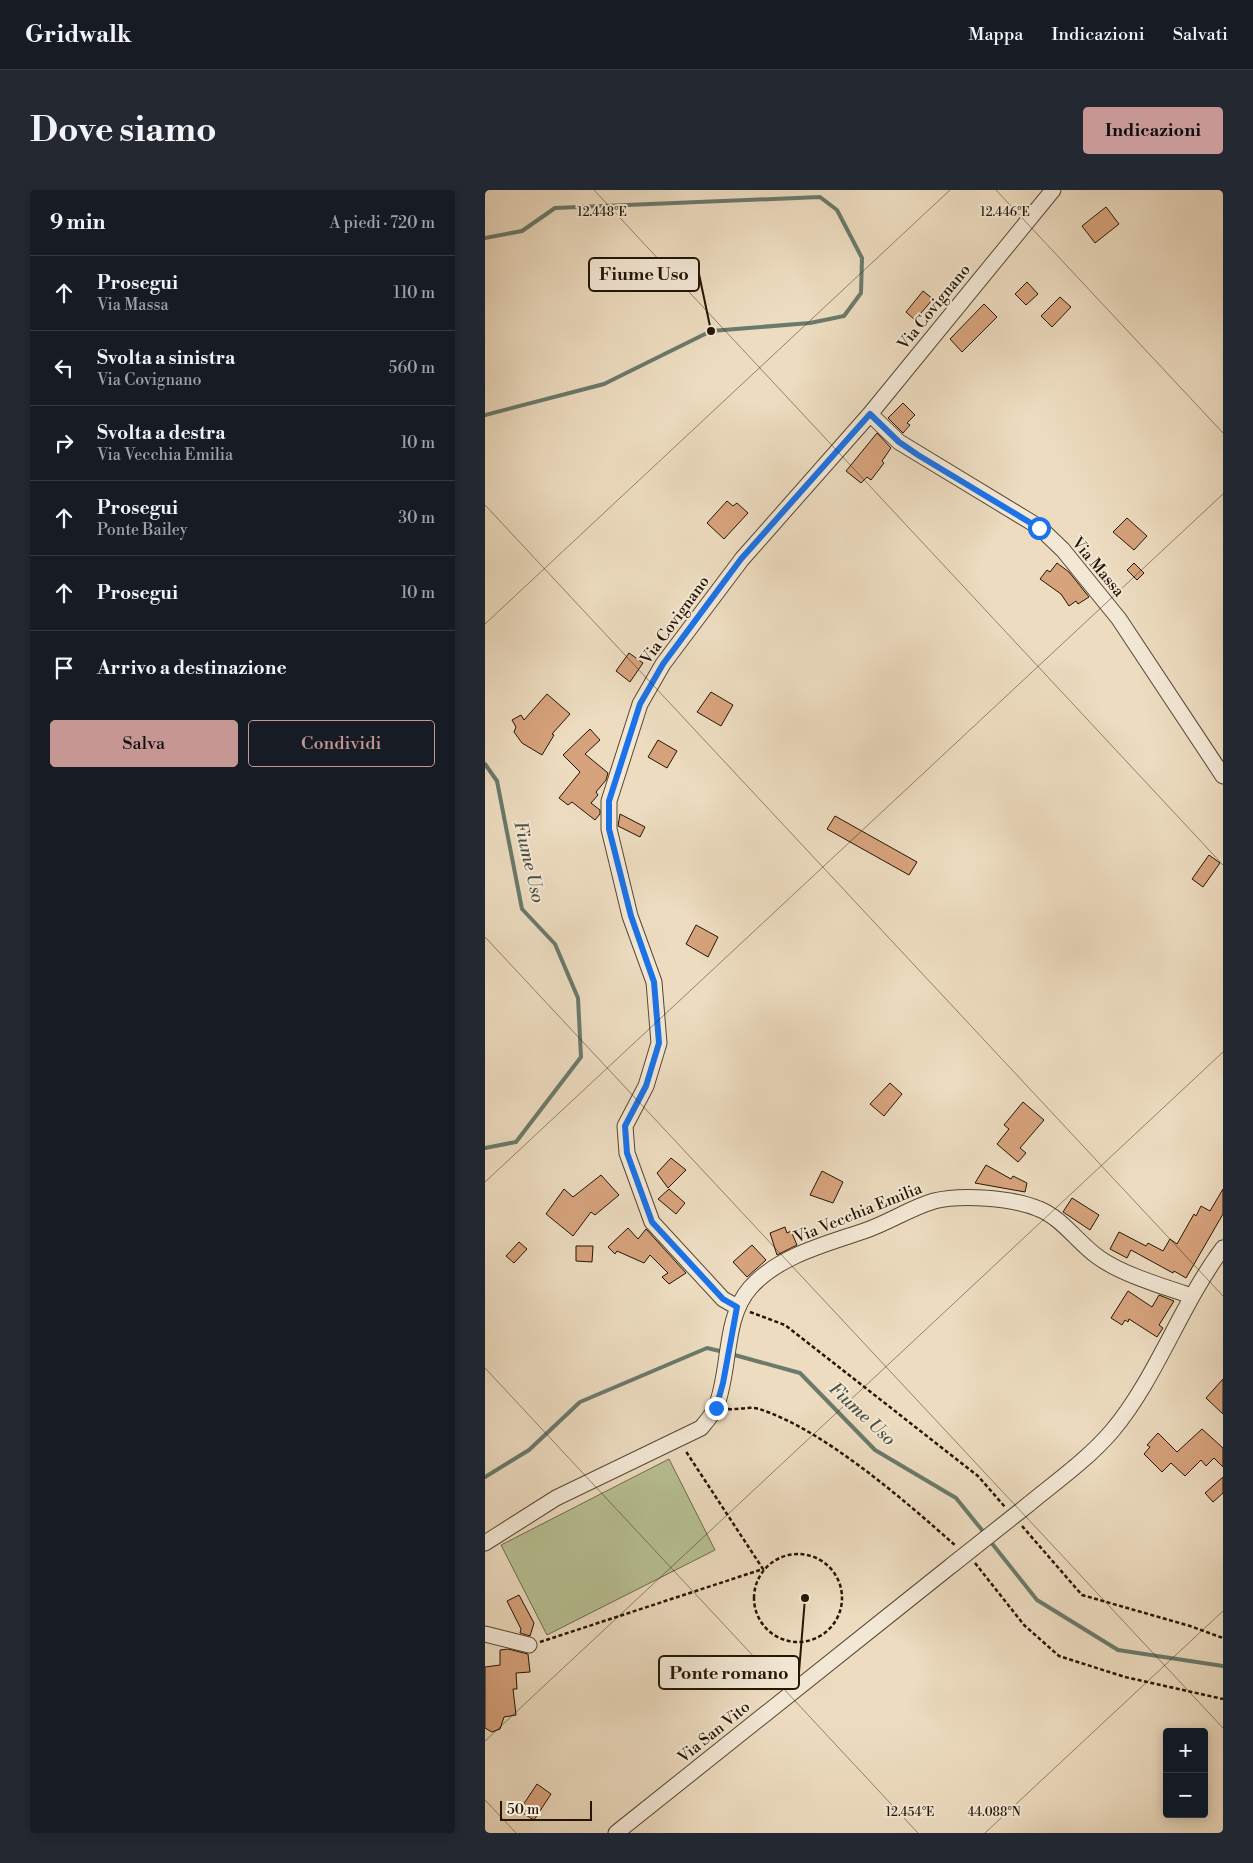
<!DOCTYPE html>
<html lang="it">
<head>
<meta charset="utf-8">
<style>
  :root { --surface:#171b24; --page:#242831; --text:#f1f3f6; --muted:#9ea1a6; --line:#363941; --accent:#c59692 }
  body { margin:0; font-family:"Libre Bodoni",serif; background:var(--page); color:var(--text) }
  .controls { position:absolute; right:15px; bottom:15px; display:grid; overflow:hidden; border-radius:5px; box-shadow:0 2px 12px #0003 }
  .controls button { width:45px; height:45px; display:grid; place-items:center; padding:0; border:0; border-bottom:1px solid var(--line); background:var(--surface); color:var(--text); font:25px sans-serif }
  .scale { position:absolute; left:15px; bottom:12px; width:92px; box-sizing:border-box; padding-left:5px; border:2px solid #241603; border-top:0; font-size:14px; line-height:18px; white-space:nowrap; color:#241603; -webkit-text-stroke:4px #f3e8d6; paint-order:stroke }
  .stop { position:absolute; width:15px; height:15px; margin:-11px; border:4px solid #1a73e8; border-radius:50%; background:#fff }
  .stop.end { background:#1a73e8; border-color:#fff; box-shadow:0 1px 5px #0008 }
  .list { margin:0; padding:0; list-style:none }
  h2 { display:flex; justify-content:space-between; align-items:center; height:65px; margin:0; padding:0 20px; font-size:21px }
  h2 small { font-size:16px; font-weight:400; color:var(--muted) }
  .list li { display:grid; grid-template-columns:32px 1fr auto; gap:15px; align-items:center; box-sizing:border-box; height:75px; padding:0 20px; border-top:1px solid var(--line) }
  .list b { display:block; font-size:19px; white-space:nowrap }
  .list p { margin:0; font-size:16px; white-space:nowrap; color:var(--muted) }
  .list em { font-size:16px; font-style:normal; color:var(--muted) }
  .actions { display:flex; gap:10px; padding:15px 20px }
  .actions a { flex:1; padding:11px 0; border:1px solid var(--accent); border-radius:5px; text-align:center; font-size:18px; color:var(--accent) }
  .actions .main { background:var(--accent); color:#111 }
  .icon { flex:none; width:28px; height:28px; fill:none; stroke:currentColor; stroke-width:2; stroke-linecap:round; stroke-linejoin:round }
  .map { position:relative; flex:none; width:738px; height:1643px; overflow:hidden; border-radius:5px }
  header { display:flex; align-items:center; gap:30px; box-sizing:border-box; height:70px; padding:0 25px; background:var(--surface); border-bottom:1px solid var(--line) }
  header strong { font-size:24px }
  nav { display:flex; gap:28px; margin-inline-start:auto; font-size:18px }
  .intro { display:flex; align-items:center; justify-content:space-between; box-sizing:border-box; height:120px; padding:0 30px }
  h1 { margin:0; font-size:35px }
  .button { padding:12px 22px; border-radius:5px; background:var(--accent); color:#111; font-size:18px; font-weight:700 }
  main { display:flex; gap:30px; padding:0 30px }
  aside { flex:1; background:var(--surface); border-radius:5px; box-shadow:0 2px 12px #0003 }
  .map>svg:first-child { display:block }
  .green { fill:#b7c093; stroke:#6e6b4b }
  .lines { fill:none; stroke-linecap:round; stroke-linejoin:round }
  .stream { stroke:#6a7a6b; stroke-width:4 }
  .building { fill:#d7a37d; stroke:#241603 }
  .minor-casing { stroke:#564832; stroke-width:17 }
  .path { stroke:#241603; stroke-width:2.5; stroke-dasharray:4 2.5; stroke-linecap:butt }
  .minor { stroke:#f3e8d6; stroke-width:15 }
  .minor-bridge-casing { stroke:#564832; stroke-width:17; stroke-linecap:butt }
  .minor-bridge { stroke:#f3e8d6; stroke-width:15 }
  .route { stroke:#1a73e8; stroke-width:6 }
  .ticks { fill:none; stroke:#241603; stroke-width:1; stroke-opacity:0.45 }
  .labels { text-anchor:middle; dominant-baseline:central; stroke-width:4; stroke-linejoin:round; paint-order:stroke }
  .street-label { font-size:16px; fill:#241603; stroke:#f3e8d6 }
  .water-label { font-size:18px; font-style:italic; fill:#4d5040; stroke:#f3e8d6 }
  .ticks-label { font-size:12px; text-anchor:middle; fill:#241603; stroke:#f3e8d6; stroke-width:4; stroke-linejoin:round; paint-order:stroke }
  .leader { fill:none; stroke:#241603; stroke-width:2 }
  .callout-dot { fill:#241603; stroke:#f3e8d6; stroke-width:2 }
  .callout { fill:#f3e8d6; stroke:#241603; stroke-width:2 }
  .callout-label { font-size:18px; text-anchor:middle; font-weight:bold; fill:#241603 }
</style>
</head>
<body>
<header>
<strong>Gridwalk</strong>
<nav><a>Mappa</a><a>Indicazioni</a><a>Salvati</a></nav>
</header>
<div class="intro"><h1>Dove siamo</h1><a class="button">Indicazioni</a></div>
<main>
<aside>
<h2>9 min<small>A piedi · 720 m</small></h2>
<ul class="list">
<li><svg class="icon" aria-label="ahead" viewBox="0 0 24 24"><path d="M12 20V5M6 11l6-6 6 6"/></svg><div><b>Prosegui</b><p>Via Massa</p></div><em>110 m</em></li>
<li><svg class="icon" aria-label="left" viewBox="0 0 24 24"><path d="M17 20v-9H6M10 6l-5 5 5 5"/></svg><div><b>Svolta a sinistra</b><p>Via Covignano</p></div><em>560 m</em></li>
<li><svg class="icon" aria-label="right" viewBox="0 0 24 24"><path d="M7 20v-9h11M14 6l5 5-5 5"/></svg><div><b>Svolta a destra</b><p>Via Vecchia Emilia</p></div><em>10 m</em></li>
<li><svg class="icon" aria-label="ahead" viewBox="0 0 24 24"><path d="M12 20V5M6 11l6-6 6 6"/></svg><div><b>Prosegui</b><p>Ponte Bailey</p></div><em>30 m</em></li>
<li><svg class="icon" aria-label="ahead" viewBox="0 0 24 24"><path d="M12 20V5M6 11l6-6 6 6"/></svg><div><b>Prosegui</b></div><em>10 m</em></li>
<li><svg class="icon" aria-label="arrive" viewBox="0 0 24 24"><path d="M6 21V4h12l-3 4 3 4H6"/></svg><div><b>Arrivo a destinazione</b></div></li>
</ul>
<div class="actions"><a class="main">Salva</a><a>Condividi</a></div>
</aside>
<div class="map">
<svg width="738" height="1643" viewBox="0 0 738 1643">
  <rect width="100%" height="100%" fill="#eddcc0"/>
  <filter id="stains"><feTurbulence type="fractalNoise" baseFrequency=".004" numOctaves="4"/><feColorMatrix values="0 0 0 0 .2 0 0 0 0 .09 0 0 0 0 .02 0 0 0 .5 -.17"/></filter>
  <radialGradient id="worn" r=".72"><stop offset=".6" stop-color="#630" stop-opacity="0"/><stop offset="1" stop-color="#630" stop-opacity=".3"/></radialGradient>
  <!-- green -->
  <path class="green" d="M 184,1269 L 230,1360 L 62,1445 L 16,1355 Z"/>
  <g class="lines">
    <!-- stream -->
    <path class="stream" d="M 0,48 L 37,41 L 70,18 L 335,7 L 352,20 L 377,68 L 376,103 L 359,126 L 325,133 L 226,141 L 119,194 L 0,225
      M 0,574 L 12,591 L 37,719 L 70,754 L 93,808 L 96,867 L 31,952 L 0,958
      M 246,1164 L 315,1183 L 390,1260 L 471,1308 L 501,1345
      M 0,1287 L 44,1260 L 95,1212 L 222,1158 L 239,1162
      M 505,1351 L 552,1410 L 633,1460 L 738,1476"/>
  </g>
  <!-- building -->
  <path class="building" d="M 621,17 L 634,34 L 610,53 L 597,36 Z
    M 542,92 L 553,104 L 541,115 L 530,104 Z
    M 438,101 L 448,109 L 430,130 L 421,122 Z
    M 575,107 L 586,117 L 567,137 L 556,126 Z
    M 499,114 L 512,127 L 477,162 L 465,149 Z
    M 418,213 L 430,225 L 422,233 L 425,235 L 418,243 L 403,228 Z
    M 392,243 L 406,258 L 397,271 L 399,273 L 386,290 L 382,287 L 376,293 L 361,281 Z
    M 242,311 L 248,316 L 252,313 L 263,323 L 239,349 L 222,333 Z
    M 642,328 L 662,346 L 649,360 L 628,342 Z
    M 572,373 L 584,382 L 604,407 L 593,414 L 591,411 L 584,416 L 576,404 L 555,389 L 562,380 L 565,382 Z
    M 649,373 L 659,383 L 652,390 L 642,380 Z
    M 144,463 L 158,473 L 145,492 L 131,481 Z
    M 226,502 L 248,515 L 236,536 L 212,522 Z
    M 62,504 L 85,524 L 67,544 L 69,545 L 57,565 L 37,553 L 29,542 L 31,537 L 27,530 L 36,525 L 39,530 Z
    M 105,539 L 115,550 L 100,564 L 123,583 L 121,590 L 111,602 L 113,605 L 106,613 L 115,620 L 115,624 L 110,630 L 87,612 L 83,615 L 74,608 L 95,582 L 78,565 Z
    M 173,550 L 192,561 L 182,578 L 163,567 Z
    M 135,624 L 160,637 L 155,647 L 133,636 Z
    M 350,626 L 432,672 L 424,685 L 342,639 Z
    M 724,665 L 735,673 L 718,697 L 707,689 Z
    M 211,735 L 233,747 L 223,767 L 201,754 Z
    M 405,893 L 417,904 L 399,926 L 385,914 Z
    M 538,912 L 559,930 L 535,958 L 541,963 L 533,972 L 512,954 L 524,939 L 519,935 Z
    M 186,968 L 201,980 L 183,998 L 172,983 Z
    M 501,975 L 526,989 L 528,986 L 542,993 L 540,1002 L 490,993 Z
    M 337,981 L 358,992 L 348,1013 L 325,1005 Z
    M 116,985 L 134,1005 L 110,1025 L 106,1022 L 88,1046 L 61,1024 L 79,999 L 88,1007 Z
    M 184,999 L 200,1013 L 191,1024 L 173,1009 Z
    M 738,999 L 738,1024 L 701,1088 L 689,1081 L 688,1083 L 646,1060 L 642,1068 L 625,1059 L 634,1042 L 661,1056 L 663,1053 L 678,1061 L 685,1049 L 692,1054 L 709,1024 L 711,1026 L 716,1016 L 725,1021 Z
    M 587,1008 L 614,1025 L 605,1040 L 578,1022 Z
    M 300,1037 L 302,1043 L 306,1041 L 312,1055 L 292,1065 L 285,1043 Z
    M 143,1038 L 153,1049 L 161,1039 L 201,1083 L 184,1094 L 177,1087 L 183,1083 L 165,1065 L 159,1073 L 132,1061 L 130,1064 L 123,1057 Z
    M 34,1052 L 42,1059 L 29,1073 L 21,1066 Z
    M 267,1055 L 281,1070 L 262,1087 L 248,1072 Z
    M 91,1056 L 108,1056 L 107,1072 L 91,1071 Z
    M 643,1101 L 667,1117 L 674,1105 L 689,1111 L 674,1135 L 678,1138 L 672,1147 L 644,1129 L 643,1132 L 640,1130 L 637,1135 L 626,1128 Z
    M 738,1189 L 738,1224 L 721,1208 Z
    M 717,1239 L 738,1258 L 738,1277 L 729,1268 L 721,1276 L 716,1270 L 700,1286 L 686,1273 L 677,1282 L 659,1264 L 665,1257 L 662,1255 L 673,1243 L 692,1262 Z
    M 738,1287 L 738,1303 L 728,1312 L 720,1303 Z
    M 34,1405 L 49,1433 L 45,1446 L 35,1443 L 36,1439 L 22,1411 Z
    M 23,1459 L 43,1464 L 45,1482 L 31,1483 L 32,1499 L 28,1499 L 31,1525 L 19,1527 L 15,1539 L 7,1542 L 0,1538 L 0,1477 L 15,1475 L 15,1460 Z
    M 52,1594 L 66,1604 L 49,1630 L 34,1621 Z"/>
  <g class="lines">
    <!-- minor casing -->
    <g class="minor-casing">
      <path id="minor" d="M 385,224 L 414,252 L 554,337 L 578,360 L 634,429 L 738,586
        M 252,1117 L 238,1109 L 167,1032 L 142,963 L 140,936 L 161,896 L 174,853 L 169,792 L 145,726 L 124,639 L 124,611 L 155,514 L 178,474 L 257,369 L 385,224 L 568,0
        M 544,1314 C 572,1291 603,1269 627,1241 C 671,1189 696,1114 738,1058
        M 0,1353 L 71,1308 L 216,1238 C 221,1232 228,1224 231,1217 C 246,1179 238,1129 265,1098 C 293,1066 341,1054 379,1041 C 403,1033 425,1018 449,1011 C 477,1004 528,1008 554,1019 C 577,1028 593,1053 613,1067 C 636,1084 679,1097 707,1106
        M 0,1444 L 44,1455
        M 131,1643 L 467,1375"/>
    </g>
    <!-- path -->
    <path class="path" d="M 265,1122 L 300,1135 L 493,1286 L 520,1317
      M 243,1219 C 253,1220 265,1216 274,1219 C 338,1239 420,1311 471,1356
      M 537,1336 L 597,1405 L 705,1436 L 738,1448
      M269 1408a44 44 0 1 1 88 0a44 44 0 1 1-88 0Z
      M 490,1373 L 539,1435 L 574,1466 L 640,1487 L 738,1509
      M 55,1452 L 278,1379 L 200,1260"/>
    <!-- minor -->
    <use href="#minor" class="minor"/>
    <!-- minor-bridge casing -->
    <g class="minor-bridge-casing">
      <path id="minor-bridge" d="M 467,1375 L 544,1314"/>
    </g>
    <!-- minor-bridge -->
    <use href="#minor-bridge" class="minor-bridge"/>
  </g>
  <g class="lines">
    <!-- route -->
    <path class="route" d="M 231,1218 L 238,1193 L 252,1117 L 238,1109 L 167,1032 L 142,963 L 140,936 L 161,896 L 174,853 L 169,792 L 146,726 L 124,639 L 124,611 L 155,514 L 178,474 L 256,369 L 385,224 L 414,252 L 433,265 L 554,338"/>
  </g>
  <!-- ticks -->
  <path class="ticks" d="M 109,0 L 738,675M 511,0 L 738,243M 0,315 L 738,1106M 0,434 L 465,0M 0,747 L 738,1538M 0,992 L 738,304M 0,1178 L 433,1643M 0,1551 L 738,862M 0,1610 L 31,1643M 500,1643 L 738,1421"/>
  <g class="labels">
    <!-- street labels -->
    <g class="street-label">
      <text transform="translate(449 117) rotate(-51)">Via Covignano</text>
      <text transform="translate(613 377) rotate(50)">Via Massa</text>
      <text transform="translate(190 430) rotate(-54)">Via Covignano</text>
      <text transform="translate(373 1023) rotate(-22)">Via Vecchia Emilia</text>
      <text transform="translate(229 1542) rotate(-39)">Via San Vito</text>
    </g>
    <!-- water labels -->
    <g class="water-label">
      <text transform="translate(44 672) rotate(77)">Fiume Uso</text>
      <text transform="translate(377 1224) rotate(43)">Fiume Uso</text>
    </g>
  </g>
  <g class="ticks-label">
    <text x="117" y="26">12.448°E</text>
    <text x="520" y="26">12.446°E</text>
    <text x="425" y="1626">12.454°E</text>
    <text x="509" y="1626">44.088°N</text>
  </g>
  <!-- callouts -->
  <path class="leader" d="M226 141L214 84M320 1408L314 1482"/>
  <g class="callout-dot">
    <circle cx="226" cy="141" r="5"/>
    <circle cx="320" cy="1408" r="5"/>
  </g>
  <g class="callout">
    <rect x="104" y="68" width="110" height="33" rx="5"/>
    <rect x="174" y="1466" width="140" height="33" rx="5"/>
  </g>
  <g class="callout-label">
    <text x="159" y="90">Fiume Uso</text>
    <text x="244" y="1489">Ponte romano</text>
  </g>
  <rect width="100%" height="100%" filter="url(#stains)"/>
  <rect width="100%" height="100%" fill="url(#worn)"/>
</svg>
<div class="controls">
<button>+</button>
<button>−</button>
</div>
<div class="scale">50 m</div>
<div class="stop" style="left:554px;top:338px"></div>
<div class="stop end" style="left:231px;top:1218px"></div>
</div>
</main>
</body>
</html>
